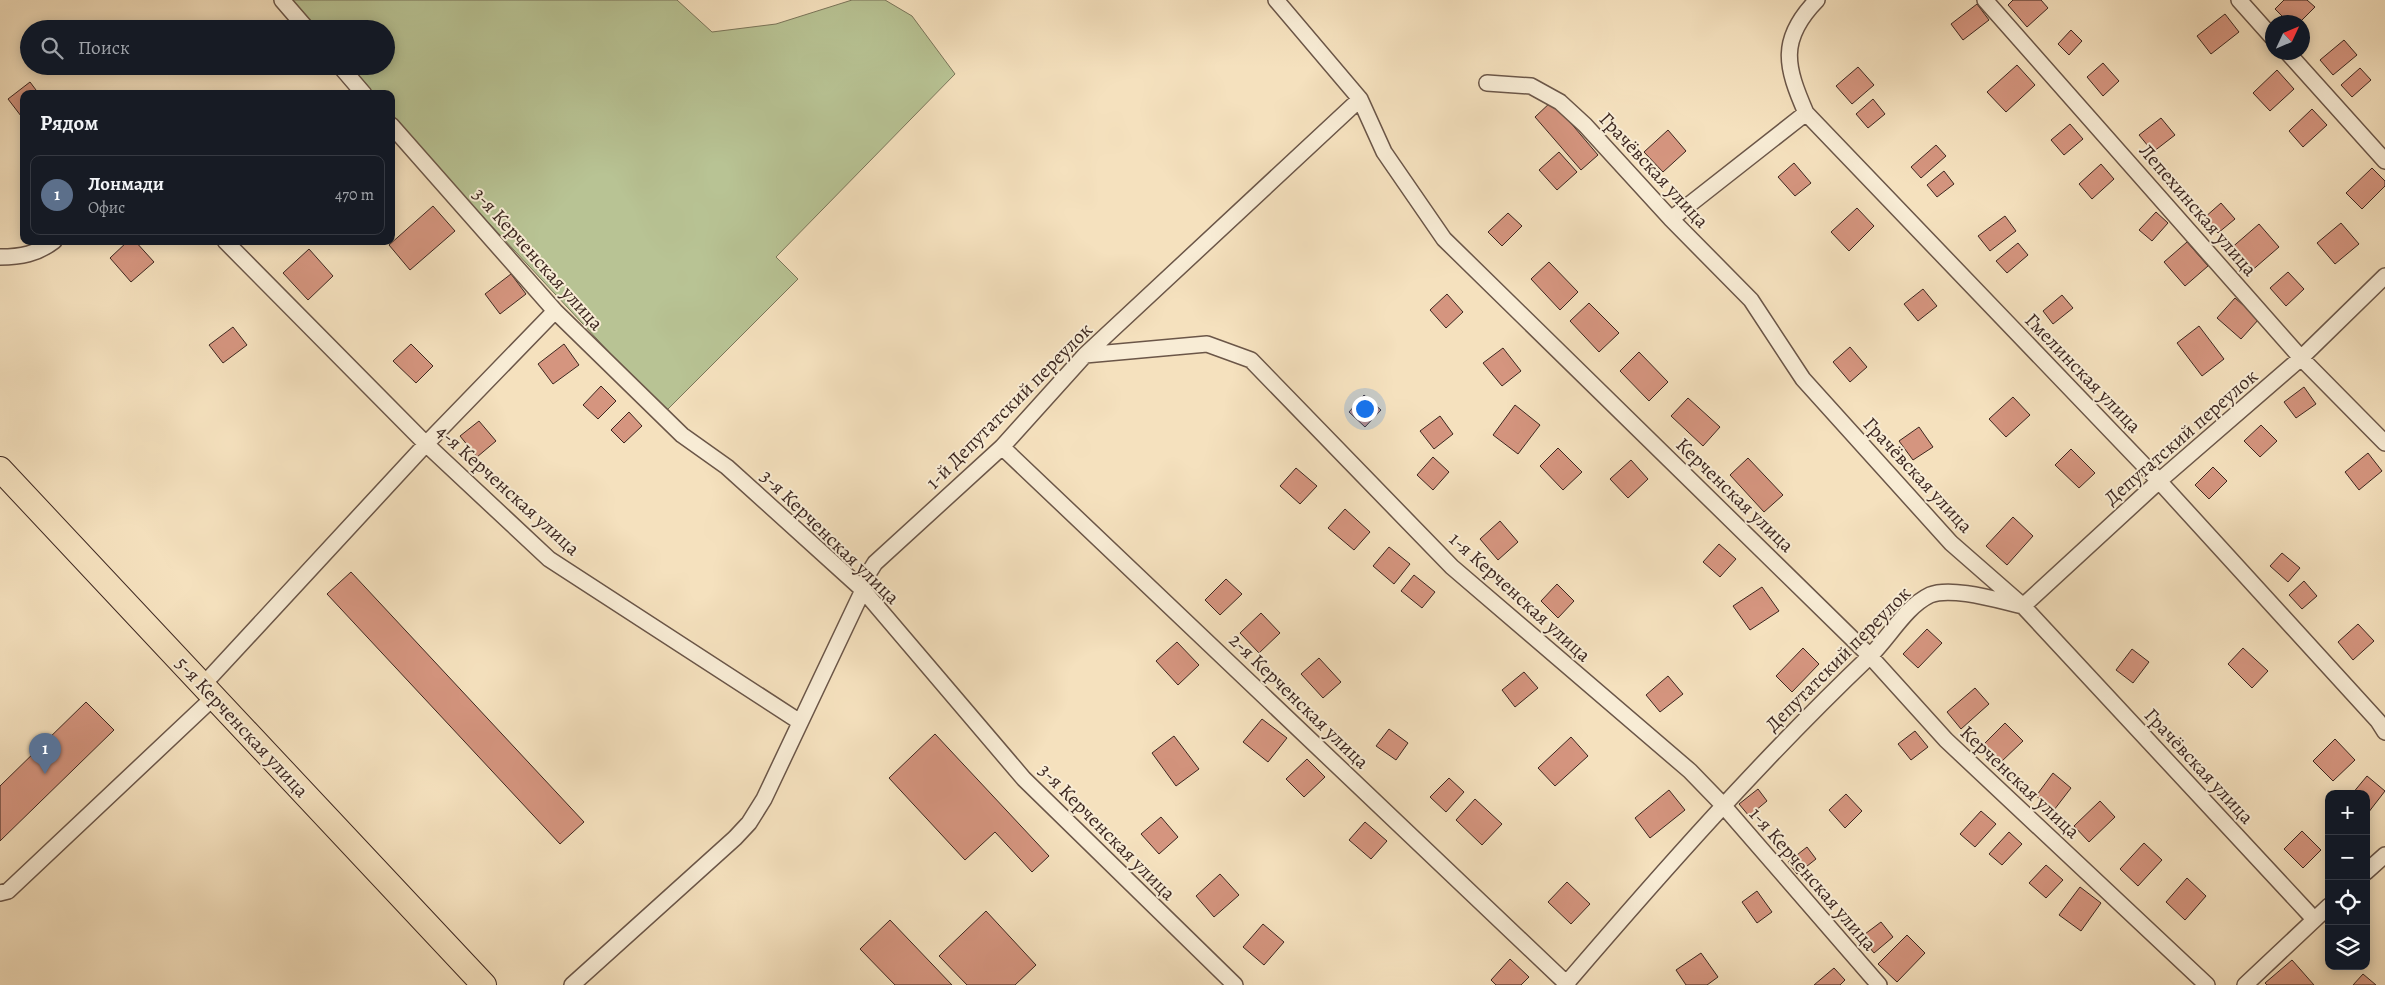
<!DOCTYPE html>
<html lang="ru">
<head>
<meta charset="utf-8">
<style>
  :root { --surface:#171b24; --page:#242831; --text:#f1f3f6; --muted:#9ea1a6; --line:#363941; --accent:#c59692 }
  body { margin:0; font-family:Alegreya,serif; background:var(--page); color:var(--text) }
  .controls { position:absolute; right:15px; bottom:15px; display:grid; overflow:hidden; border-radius:10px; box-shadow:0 2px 12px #0003 }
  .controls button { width:45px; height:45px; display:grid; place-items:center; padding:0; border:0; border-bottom:1px solid var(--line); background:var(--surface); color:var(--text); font:25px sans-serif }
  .compass { position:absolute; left:2265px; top:15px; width:45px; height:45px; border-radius:50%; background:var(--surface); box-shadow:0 2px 12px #0003; rotate:46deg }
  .you { position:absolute; left:1364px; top:408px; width:18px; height:18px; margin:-12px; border:4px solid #fff; border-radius:50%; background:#1a73e8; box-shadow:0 0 0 8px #1a73e833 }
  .badge { display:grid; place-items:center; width:32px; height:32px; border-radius:50%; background:var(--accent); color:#fff; font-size:16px; font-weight:700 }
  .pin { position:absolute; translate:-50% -41px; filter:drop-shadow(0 1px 2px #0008) }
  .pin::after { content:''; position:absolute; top:26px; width:18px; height:15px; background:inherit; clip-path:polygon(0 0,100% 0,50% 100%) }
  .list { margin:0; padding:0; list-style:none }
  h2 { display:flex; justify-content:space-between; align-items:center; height:65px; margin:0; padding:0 20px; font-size:21px }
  h2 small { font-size:16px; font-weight:400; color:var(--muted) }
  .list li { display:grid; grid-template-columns:32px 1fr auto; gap:15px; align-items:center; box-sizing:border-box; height:80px; margin:0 10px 10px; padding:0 10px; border:1px solid var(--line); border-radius:10px }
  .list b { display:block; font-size:19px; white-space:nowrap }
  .list p { margin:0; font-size:16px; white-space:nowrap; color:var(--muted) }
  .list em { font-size:16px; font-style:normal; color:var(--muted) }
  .icon { flex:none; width:28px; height:28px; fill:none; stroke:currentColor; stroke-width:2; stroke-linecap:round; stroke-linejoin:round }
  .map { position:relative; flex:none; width:2385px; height:985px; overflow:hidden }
  .search { position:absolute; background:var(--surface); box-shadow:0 2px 12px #0003; left:20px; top:20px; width:375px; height:55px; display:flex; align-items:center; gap:12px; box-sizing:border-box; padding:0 18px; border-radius:28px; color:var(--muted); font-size:19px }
  .panel { position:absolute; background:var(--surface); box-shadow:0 2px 12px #0003; left:20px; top:90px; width:375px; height:155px; border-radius:10px }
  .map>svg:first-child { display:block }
  .green { fill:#b8c394; stroke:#7a755a }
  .building { fill:#d5957f; stroke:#3d2720 }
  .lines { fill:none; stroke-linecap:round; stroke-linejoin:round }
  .street-casing { stroke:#6b5648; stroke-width:18 }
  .primary-casing { stroke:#3d2720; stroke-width:26 }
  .street { stroke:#f8ecd5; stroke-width:15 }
  .primary { stroke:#f5e1be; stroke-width:24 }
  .labels { text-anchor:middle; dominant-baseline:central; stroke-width:4; stroke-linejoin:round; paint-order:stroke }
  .street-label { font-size:20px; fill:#3d2720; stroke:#f8ecd5 }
</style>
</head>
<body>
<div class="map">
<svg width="2385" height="985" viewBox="0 0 2385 985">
  <rect width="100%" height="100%" fill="#f5e1be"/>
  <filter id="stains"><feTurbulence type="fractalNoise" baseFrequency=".004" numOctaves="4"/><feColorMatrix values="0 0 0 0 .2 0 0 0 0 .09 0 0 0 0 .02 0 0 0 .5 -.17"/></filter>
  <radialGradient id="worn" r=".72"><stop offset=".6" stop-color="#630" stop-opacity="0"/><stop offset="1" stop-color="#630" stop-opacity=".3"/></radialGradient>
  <!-- green -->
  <path class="green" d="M 282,0 L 677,0 L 712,32 L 776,24 L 852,0 L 885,0 L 912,16 L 955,74 L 776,257 L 798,279 L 665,412 L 391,118 L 391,94 L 369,94 L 343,66 L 386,66 L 386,29 L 308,29 Z"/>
  <!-- building -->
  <path class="building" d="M 2013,0 L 2041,0 L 2048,8 L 2027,27 L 2008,5 Z
    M 2284,0 L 2307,0 L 2315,7 L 2300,22 L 2288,22 L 2275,9 Z
    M 1977,4 L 1989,20 L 1963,40 L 1951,24 Z
    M 2225,14 L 2239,32 L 2211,54 L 2197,36 Z
    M 2071,30 L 2082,41 L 2069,55 L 2058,44 Z
    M 2344,40 L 2357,55 L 2333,75 L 2320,60 Z
    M 2103,63 L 2119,81 L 2103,96 L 2087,77 Z
    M 2017,65 L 2035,85 L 2006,112 L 1987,92 Z
    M 1858,67 L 1874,85 L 1852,104 L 1836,86 Z
    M 2360,68 L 2371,80 L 2352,97 L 2341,85 Z
    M 2277,70 L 2294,89 L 2270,111 L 2253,93 Z
    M 30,82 L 39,94 L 24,94 L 24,114 L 21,116 L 8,99 Z
    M 1873,99 L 1885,114 L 1868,128 L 1856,114 Z
    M 1552,101 L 1598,155 L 1581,170 L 1535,117 Z
    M 2312,109 L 2327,125 L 2303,147 L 2289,131 Z
    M 2161,118 L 2175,135 L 2153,152 L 2139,135 Z
    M 2070,124 L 2083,139 L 2064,155 L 2051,140 Z
    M 1668,130 L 1686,151 L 1663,172 L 1644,152 Z
    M 1936,145 L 1946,156 L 1921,178 L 1911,167 Z
    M 1559,152 L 1577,172 L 1557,190 L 1539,170 Z
    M 1794,163 L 1811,183 L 1795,196 L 1778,177 Z
    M 2101,164 L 2114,179 L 2092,199 L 2079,184 Z
    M 2372,168 L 2385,181 L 2385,186 L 2362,209 L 2346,193 Z
    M 1944,171 L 1954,184 L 1937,197 L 1927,185 Z
    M 2221,203 L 2235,219 L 2218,233 L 2204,218 Z
    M 433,206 L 455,231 L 410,270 L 389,245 Z
    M 1857,208 L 1874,226 L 1849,251 L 1831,232 Z
    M 2156,212 L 2168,223 L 2152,241 L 2139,230 Z
    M 1508,213 L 1522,226 L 1502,246 L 1488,232 Z
    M 2005,216 L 2016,231 L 1990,251 L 1978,236 Z
    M 2341,223 L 2359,244 L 2335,264 L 2317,243 Z
    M 2259,224 L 2279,247 L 2249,273 L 2229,250 Z
    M 128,241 L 135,241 L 154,262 L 131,282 L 110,258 Z
    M 2187,242 L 2208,266 L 2185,286 L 2164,262 Z
    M 2018,243 L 2028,255 L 2007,273 L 1996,261 Z
    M 309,249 L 333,276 L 308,300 L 283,273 Z
    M 1549,262 L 1578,292 L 1560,310 L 1531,279 Z
    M 2288,272 L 2304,289 L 2286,306 L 2270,288 Z
    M 511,274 L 526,294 L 500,314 L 485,294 Z
    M 1923,289 L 1937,306 L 1918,321 L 1904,304 Z
    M 1447,294 L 1463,312 L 1446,328 L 1430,310 Z
    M 2062,295 L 2073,308 L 2053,324 L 2043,311 Z
    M 2235,298 L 2259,319 L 2241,339 L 2217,318 Z
    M 1589,303 L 1619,333 L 1599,352 L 1570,321 Z
    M 2199,326 L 2224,359 L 2202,376 L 2177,343 Z
    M 233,327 L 247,345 L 223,363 L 209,345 Z
    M 411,344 L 433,366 L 416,383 L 393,361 Z
    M 564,344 L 579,365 L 553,384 L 538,364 Z
    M 1850,347 L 1867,367 L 1850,382 L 1833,362 Z
    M 1503,348 L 1521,371 L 1502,386 L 1483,363 Z
    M 1639,352 L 1668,382 L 1649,401 L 1620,371 Z
    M 601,386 L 616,401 L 598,419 L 583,405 Z
    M 2304,387 L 2316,404 L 2296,418 L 2284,402 Z
    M 1364,395 L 1381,410 L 1365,427 L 1349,412 Z
    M 2013,397 L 2030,415 L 2006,437 L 1989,419 Z
    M 1688,398 L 1720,427 L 1703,446 L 1671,416 Z
    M 1515,405 L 1540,425 L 1518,454 L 1493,435 Z
    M 629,412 L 642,426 L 624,443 L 611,430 Z
    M 1440,416 L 1453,434 L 1434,449 L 1420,431 Z
    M 479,421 L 496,441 L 477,457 L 460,436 Z
    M 2261,425 L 2277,441 L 2260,457 L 2244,441 Z
    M 1919,427 L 1933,447 L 1913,460 L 1899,441 Z
    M 1558,448 L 1582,472 L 1563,490 L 1540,466 Z
    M 2071,449 L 2095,473 L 2079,488 L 2055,465 Z
    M 2368,453 L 2382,471 L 2359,490 L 2345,472 Z
    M 1433,457 L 1449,472 L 1433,490 L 1417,475 Z
    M 1748,458 L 1783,495 L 1764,512 L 1730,475 Z
    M 1631,460 L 1648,479 L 1628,498 L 1610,479 Z
    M 2213,467 L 2227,481 L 2209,499 L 2195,485 Z
    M 1296,468 L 1317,486 L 1300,504 L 1280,486 Z
    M 1345,509 L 1370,532 L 1354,550 L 1328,528 Z
    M 2013,517 L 2033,536 L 2007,565 L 1986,546 Z
    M 1500,521 L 1518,542 L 1498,560 L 1480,539 Z
    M 1719,544 L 1736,559 L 1720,577 L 1703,562 Z
    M 1389,547 L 1410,564 L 1394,584 L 1373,566 Z
    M 2282,553 L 2300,568 L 2288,582 L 2270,566 Z
    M 351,572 L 584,822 L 560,844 L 327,594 Z
    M 1414,575 L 1435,592 L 1422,608 L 1401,591 Z
    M 1226,579 L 1242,594 L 1220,615 L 1205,600 Z
    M 2304,581 L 2317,596 L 2302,609 L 2289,595 Z
    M 1557,584 L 1574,601 L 1558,618 L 1541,601 Z
    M 1762,587 L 1779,611 L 1750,630 L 1733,606 Z
    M 1261,613 L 1280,633 L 1259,653 L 1240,633 Z
    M 2358,624 L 2374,641 L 2353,660 L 2338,642 Z
    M 1927,629 L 1942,643 L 1918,668 L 1903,654 Z
    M 1177,642 L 1199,665 L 1178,685 L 1156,661 Z
    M 1803,648 L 1819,664 L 1792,692 L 1776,676 Z
    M 2243,648 L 2268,671 L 2252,688 L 2228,664 Z
    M 2132,649 L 2149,662 L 2133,683 L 2116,670 Z
    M 1319,658 L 1341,682 L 1323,698 L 1301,674 Z
    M 1524,672 L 1538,688 L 1515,707 L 1502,690 Z
    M 1668,676 L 1683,694 L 1660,712 L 1646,695 Z
    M 1975,688 L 1989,704 L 1961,729 L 1947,712 Z
    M 86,702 L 114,730 L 0,841 L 0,786 Z
    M 1262,719 L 1287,738 L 1268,762 L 1243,742 Z
    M 2005,723 L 2023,741 L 2001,762 L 1984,744 Z
    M 1389,729 L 1408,743 L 1396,760 L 1376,746 Z
    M 1915,731 L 1928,747 L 1911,760 L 1898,744 Z
    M 935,734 L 1049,856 L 1032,872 L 995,832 L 965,860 L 889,778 Z
    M 1174,736 L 1199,769 L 1176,786 L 1152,753 Z
    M 1571,737 L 1588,756 L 1555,786 L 1538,768 Z
    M 2335,739 L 2355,760 L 2333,781 L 2313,761 Z
    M 1307,759 L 1325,777 L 1304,797 L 1286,779 Z
    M 2053,773 L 2071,788 L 2054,810 L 2036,796 Z
    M 2367,776 L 2385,791 L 2368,813 L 2366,811 L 2366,794 L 2352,794 Z
    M 1449,778 L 1464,792 L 1446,812 L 1430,797 Z
    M 1758,789 L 1767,801 L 1749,816 L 1739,804 Z
    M 1669,790 L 1685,810 L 1650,838 L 1635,818 Z
    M 1846,794 L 1862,811 L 1845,828 L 1829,810 Z
    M 1475,799 L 1502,824 L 1482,845 L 1456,820 Z
    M 2100,801 L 2115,817 L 2089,842 L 2074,826 Z
    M 1981,811 L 1996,824 L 1975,847 L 1960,834 Z
    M 1161,817 L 1178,837 L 1159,854 L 1141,834 Z
    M 1365,822 L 1387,841 L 1371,859 L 1349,840 Z
    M 2302,831 L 2321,850 L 2303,868 L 2284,849 Z
    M 2009,832 L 2022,844 L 2002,865 L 1989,854 Z
    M 2144,843 L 2162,860 L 2138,886 L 2120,869 Z
    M 1807,847 L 1816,859 L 1797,874 L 1788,862 Z
    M 2046,865 L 2063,880 L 2046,898 L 2029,883 Z
    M 1220,874 L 1239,895 L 1214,917 L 1196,896 Z
    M 2187,878 L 2206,896 L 2185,920 L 2166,902 Z
    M 1567,882 L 1590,904 L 1571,924 L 1548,902 Z
    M 2080,887 L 2101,903 L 2081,931 L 2059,915 Z
    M 1757,891 L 1772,912 L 1757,923 L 1742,902 Z
    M 986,911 L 1036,965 L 1015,985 L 967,985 L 939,956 Z
    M 890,920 L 952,985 L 895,985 L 860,949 Z
    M 1881,922 L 1893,937 L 1874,953 L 1861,937 Z
    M 1263,924 L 1284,942 L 1264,965 L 1243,947 Z
    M 1907,935 L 1925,953 L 1897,982 L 1878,964 Z
    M 1701,953 L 1718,977 L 1707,985 L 1686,985 L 1676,970 Z
    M 1510,959 L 1529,977 L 1521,985 L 1496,985 L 1491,980 Z
    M 2292,960 L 2314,985 L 2267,985 L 2265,983 Z
    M 1834,968 L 1845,980 L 1840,985 L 1814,985 Z
    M 2363,974 L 2376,985 L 2353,985 Z"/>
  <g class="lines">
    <!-- street casing -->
    <g class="street-casing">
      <path id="street" d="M 282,0 L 307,29
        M 1276,0 L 1360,99 L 1384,152 L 1444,239 L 1870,656 L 1946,740 L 2207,985
        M 1985,0 L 2301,358 L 2385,443
        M 2239,0 L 2272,37
        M 2287,52 L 2385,161
        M 340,66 L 364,94
        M 1487,83 L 1531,86 L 1560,102 L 1585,125 L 1671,219 L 1751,300 L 1803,379 L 1951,543 L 2023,606 L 2314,919
        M 1806,113 L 2159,481 L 2378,721 L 2385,732
        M 391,125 L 555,311 L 682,435 L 727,467 L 863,590 L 1024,779 L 1235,985
        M 1671,219 L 1806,113 C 1786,67 1778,40 1817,0
        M 225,241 L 426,444 L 549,559 L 800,722
        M 0,257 C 21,257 37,254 54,241
        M 1085,355 L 1207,344 L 1251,360 L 1452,567 L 1690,771 L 1722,804 L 1879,985
        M 1002,447 L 1568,985
        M 203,685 L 426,444 L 555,311
        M 2366,872 L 2385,855
        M 0,893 L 8,891 L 214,697
        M 572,985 L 735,838 L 749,823 L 764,799 L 863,590 L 868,574 L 875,563 L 1002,447 L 1085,355 L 1360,99
        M 1565,985 C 1662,872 1761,760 1869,657 C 1889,638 1905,607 1930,595 C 1952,586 2000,601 2023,606 L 2159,481 L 2301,358 L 2385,276
        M 2245,985 L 2329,906"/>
    </g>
    <!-- primary casing -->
    <g class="primary-casing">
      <path id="primary" d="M 0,469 L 484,985"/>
    </g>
    <!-- street -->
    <use href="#street" class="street"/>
    <!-- primary -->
    <use href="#primary" class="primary"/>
  </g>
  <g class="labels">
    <!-- street labels -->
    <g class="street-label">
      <text transform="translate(1654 170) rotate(47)">Грачёвская улица</text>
      <text transform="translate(2198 210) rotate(49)">Лепехинская улица</text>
      <text transform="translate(538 259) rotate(48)">3-я Керченская улица</text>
      <text transform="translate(2083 373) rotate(46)">Гмелинская улица</text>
      <text transform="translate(1009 406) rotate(-45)">1-й Депутатский переулок</text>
      <text transform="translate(2181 437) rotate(-41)">Депутатский переулок</text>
      <text transform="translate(1918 475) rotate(47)">Грачёвская улица</text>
      <text transform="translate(508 490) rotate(42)">4-я Керченская улица</text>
      <text transform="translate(1735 495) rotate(44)">Керченская улица</text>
      <text transform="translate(830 537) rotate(44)">3-я Керченская улица</text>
      <text transform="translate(1520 597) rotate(42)">1-я Керченская улица</text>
      <text transform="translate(1838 659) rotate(-45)">Депутатский переулок</text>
      <text transform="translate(1299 701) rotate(44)">2-я Керченская улица</text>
      <text transform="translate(242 727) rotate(47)">5-я Керченская улица</text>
      <text transform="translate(2199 766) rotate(47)">Грачёвская улица</text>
      <text transform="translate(2020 782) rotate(43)">Керченская улица</text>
      <text transform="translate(1107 832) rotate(45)">3-я Керченская улица</text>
      <text transform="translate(1813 879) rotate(49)">1-я Керченская улица</text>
    </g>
  </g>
  <rect width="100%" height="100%" filter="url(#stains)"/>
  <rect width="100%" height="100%" fill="url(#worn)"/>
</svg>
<div class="controls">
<button>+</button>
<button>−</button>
<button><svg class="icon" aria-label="locate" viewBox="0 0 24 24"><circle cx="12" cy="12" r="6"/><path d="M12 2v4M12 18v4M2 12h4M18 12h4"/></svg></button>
<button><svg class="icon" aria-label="layers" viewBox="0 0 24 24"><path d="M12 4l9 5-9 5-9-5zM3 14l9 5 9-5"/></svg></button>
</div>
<svg class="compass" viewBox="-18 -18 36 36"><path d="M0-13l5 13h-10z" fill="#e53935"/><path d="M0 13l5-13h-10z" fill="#9ea1a6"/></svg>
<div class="you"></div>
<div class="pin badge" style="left:45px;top:774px;background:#5c6f8a">1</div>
<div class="search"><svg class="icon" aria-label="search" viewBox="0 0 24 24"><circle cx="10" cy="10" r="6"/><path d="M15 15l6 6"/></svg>Поиск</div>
<section class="panel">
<h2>Рядом<small></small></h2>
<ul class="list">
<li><span class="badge" style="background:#5c6f8a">1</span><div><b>Лонмади</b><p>Офис</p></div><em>470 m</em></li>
</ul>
</section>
</div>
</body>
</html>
